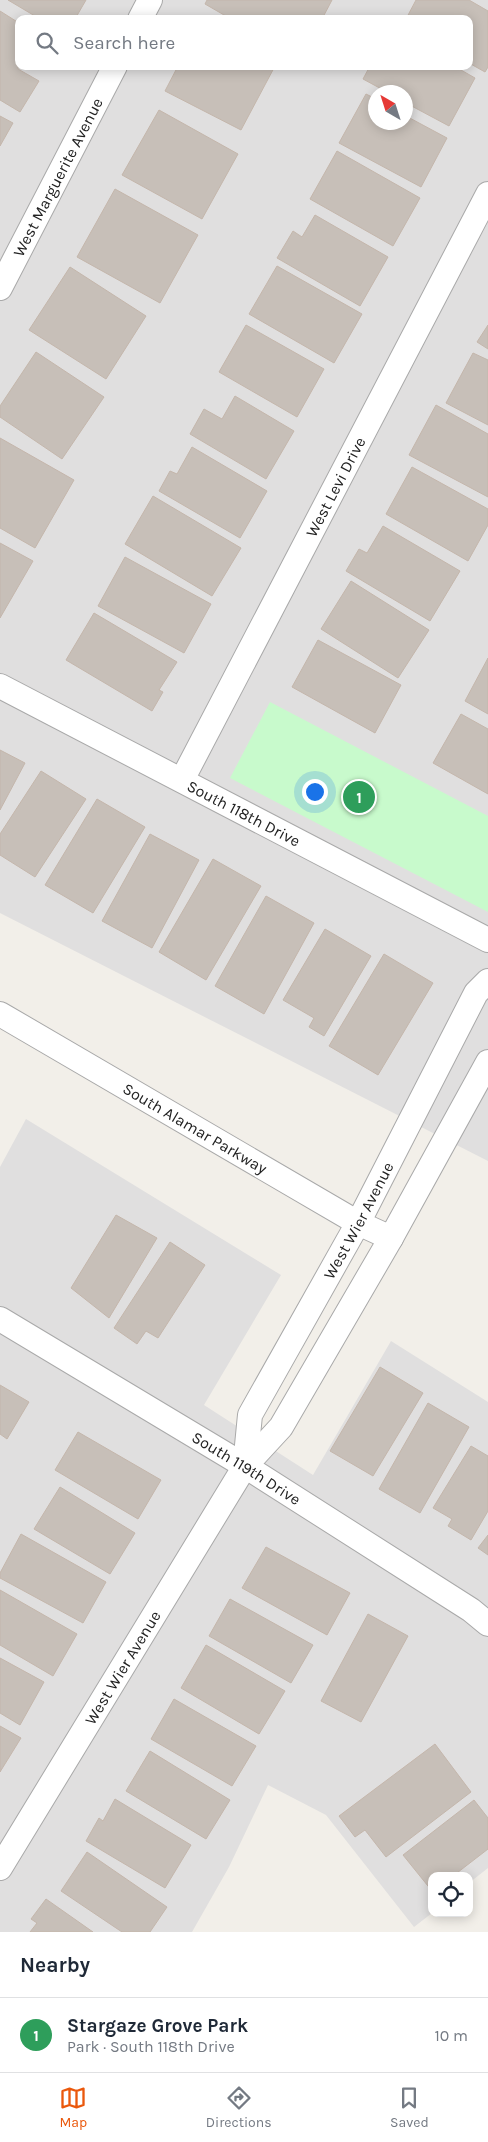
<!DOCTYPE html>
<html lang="en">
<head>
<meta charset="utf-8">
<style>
  :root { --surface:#fff; --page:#f6f6f7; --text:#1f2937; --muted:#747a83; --line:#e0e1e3; --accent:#ea580c }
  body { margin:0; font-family:Karla,sans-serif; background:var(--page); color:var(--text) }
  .controls { position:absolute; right:15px; bottom:15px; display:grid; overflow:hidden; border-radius:10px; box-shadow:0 2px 12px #0003 }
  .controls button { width:45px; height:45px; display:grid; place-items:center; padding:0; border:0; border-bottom:1px solid var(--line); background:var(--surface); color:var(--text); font:25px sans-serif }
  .compass { position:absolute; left:368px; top:85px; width:45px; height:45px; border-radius:50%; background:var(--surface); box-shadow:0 2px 12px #0003; rotate:321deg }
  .you { position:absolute; left:314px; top:791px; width:18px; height:18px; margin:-12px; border:4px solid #fff; border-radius:50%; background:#1a73e8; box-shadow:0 0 0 8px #1a73e833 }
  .badge { display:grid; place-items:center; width:32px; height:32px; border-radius:50%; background:var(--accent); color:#fff; font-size:16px; font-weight:700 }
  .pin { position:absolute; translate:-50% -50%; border:2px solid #fff; box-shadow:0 1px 5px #0006 }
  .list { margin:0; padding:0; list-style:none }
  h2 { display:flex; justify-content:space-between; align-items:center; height:65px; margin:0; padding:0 20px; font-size:21px }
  h2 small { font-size:16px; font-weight:400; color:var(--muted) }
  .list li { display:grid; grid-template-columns:32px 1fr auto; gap:15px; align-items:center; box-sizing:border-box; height:75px; padding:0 20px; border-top:1px solid var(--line) }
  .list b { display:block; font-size:19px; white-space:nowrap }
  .list p { margin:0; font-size:16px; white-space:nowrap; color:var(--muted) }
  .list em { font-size:16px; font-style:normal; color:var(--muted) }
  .icon { flex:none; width:28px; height:28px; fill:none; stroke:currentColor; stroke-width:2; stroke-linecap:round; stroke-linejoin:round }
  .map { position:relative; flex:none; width:488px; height:1932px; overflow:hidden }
  .search { position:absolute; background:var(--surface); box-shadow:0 2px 12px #0003; left:15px; right:15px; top:15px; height:55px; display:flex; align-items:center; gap:12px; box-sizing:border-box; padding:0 18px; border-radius:10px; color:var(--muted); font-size:19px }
  .sheet { height:140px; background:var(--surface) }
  nav { display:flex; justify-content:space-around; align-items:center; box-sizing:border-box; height:70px; border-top:1px solid var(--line); background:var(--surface); font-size:14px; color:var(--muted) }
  nav a { display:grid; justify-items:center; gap:2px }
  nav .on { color:var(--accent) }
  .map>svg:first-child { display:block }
  .residential { fill:#e0dfdf; fill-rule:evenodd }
  .park { fill:#c8facc }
  .building { fill:#c7bfb8; stroke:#c4b6ab }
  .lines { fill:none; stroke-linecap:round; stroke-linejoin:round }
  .street-casing { stroke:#a9a9a9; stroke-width:26 }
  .street { stroke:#fff; stroke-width:24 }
  .labels { text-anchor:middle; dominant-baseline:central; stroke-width:4.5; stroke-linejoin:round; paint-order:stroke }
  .street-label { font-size:16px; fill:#222; stroke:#fff }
</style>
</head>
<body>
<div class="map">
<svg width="488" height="1932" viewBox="0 0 488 1932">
  <rect width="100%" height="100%" fill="#f2efe9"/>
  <!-- residential -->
  <path class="residential" d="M 0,0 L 488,0 L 488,1161 L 0,913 ZM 19,19 L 469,19 L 469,66 L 19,66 ZM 376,92 L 406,92 L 406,122 L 376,122 Z
    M 26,1119 L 281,1275 L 204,1405 L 313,1475 L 391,1341 L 488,1402 L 488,1868 L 469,1883 L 469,1876 L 432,1876 L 432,1913 L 414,1927 L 326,1815 L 268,1785 L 229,1867 L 192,1932 L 0,1932 L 0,1167 Z"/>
  <!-- park -->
  <path class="park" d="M 270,702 L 488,816 L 488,912 L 230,778 Z"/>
  <!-- building -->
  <path class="building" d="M 8,0 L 86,0 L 75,19 L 40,19 Z
    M 207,0 L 332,0 L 322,19 L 231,19 L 205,4 Z
    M 416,0 L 469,0 L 488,11 L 488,67 L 485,72 L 469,63 L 469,19 L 406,19 Z
    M 0,11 L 19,23 L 18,69 L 39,81 L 20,112 L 0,100 Z
    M 178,66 L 275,66 L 241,130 L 165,91 Z
    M 370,66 L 454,66 L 475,78 L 449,126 L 406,103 L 406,92 L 387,92 L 363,79 Z
    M 366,94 L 376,99 L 376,122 L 406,122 L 406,116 L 447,138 L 421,187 L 339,143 Z
    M 159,110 L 238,154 L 202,219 L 122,175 Z
    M 0,116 L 13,123 L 0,146 Z
    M 337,151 L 420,198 L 393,246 L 310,199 Z
    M 115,189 L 198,235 L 160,303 L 77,257 Z
    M 315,215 L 388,257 L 360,306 L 277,258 L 293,231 L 302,237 Z
    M 277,266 L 362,314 L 334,363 L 249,314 Z
    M 70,267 L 146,316 L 106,379 L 29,330 Z
    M 246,325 L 324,369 L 297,417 L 219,372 Z
    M 488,325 L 488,349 L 477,342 Z
    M 36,352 L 104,397 L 62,459 L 0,417 L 0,406 Z
    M 473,353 L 488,360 L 488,425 L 446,403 Z
    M 235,396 L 294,431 L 266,479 L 190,434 L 204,409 L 222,419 Z
    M 436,405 L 488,434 L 488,497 L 409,455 Z
    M 0,438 L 74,480 L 35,548 L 0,528 Z
    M 192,447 L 267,491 L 240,538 L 159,491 L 170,471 L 177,474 Z
    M 412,467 L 488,509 L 488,525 L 468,561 L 386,514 Z
    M 153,496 L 241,548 L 212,596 L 125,544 Z
    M 383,526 L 460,571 L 430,621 L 346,571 L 359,549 L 367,553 Z
    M 0,543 L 33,561 L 0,618 Z
    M 125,557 L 211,604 L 184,653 L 98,606 Z
    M 351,581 L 429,630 L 398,678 L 321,629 Z
    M 94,613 L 177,662 L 159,690 L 163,692 L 152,711 L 66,660 Z
    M 318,640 L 401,685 L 375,733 L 292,687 Z
    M 488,658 L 488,714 L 465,701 Z
    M 461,714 L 488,729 L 488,794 L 433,763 Z
    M 0,750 L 25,763 L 0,810 Z
    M 41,771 L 86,799 L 35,877 L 0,855 L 0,834 Z
    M 97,799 L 145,827 L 93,913 L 45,885 Z
    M 150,834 L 199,860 L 152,948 L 102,921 Z
    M 213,859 L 261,886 L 206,980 L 159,952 Z
    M 266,896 L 314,923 L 264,1014 L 215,986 Z
    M 325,929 L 371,956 L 324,1036 L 309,1027 L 314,1018 L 283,1000 Z
    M 384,954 L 433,983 L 378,1075 L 329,1046 Z
    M 116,1215 L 157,1238 L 109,1318 L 71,1288 Z
    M 170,1242 L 205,1265 L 158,1338 L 146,1331 L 137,1344 L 114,1328 Z
    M 380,1367 L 423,1393 L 373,1476 L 330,1451 Z
    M 0,1385 L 29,1402 L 7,1439 L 0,1434 Z
    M 428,1403 L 469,1427 L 420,1513 L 379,1489 Z
    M 78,1432 L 161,1480 L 138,1519 L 55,1470 Z
    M 471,1446 L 488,1456 L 488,1511 L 471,1540 L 448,1526 L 452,1519 L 433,1508 Z
    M 60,1487 L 135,1533 L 110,1574 L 34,1529 Z
    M 21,1534 L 106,1582 L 83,1623 L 0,1578 L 0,1573 Z
    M 488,1535 L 488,1555 L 478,1548 Z
    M 266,1547 L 350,1593 L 327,1635 L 242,1588 Z
    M 0,1590 L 77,1634 L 53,1676 L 0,1645 Z
    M 230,1599 L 313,1645 L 291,1683 L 209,1636 Z
    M 368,1614 L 408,1636 L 361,1722 L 321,1701 Z
    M 206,1645 L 285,1691 L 259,1734 L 181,1688 Z
    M 0,1658 L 44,1682 L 20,1725 L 0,1713 Z
    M 174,1699 L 256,1746 L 232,1786 L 151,1739 Z
    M 0,1726 L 21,1738 L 0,1772 Z
    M 435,1744 L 471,1792 L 386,1857 L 365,1830 L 355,1837 L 339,1816 Z
    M 150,1751 L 230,1800 L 206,1839 L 126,1791 Z
    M 115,1799 L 191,1845 L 165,1888 L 86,1841 L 99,1818 L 103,1821 Z
    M 474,1800 L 488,1818 L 488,1849 L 453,1876 L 432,1876 L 432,1891 L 403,1855 Z
    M 87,1852 L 167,1907 L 150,1932 L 122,1932 L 61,1891 Z
    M 46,1899 L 93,1932 L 30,1932 L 37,1923 L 31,1919 Z"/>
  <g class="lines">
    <!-- street casing -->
    <g class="street-casing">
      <g id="street">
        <path d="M 140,19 L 150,0"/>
        <path id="s1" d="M 0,288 L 115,66"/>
        <path id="s2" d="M 0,686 L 488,940"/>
        <path id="s3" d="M 182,780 L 488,194"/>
        <path id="s4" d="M 0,1014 L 358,1223 L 391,1238"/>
        <path id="s5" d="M 0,1319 L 245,1466 L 471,1610 L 488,1624"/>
        <path id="s6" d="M 245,1466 L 250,1415 L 358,1223 L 476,993 L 488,981"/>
        <path id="s7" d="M 0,1868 L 245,1466 L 281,1427 L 391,1238 L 488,1062"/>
      </g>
    </g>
    <!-- street -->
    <use href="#street" class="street"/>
  </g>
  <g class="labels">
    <!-- street labels -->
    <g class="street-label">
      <text stroke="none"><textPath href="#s1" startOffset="125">West Marguerite Avenue</textPath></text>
      <text stroke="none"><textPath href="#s3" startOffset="331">West Levi Drive</textPath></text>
      <text stroke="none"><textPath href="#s2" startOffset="275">South 118th Drive</textPath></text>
      <text stroke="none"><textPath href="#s4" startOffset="226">South Alamar Parkway</textPath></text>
      <text stroke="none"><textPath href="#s6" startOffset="274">West Wier Avenue</textPath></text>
      <text stroke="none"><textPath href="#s5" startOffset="288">South 119th Drive</textPath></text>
      <text stroke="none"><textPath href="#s7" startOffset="235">West Wier Avenue</textPath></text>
    </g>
  </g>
</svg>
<div class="controls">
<button><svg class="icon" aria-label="locate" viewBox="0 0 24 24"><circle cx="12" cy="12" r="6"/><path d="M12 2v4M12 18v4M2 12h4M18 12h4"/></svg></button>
</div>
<svg class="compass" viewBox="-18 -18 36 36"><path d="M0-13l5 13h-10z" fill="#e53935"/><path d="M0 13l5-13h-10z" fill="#747a83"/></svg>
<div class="you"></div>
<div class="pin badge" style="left:359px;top:797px;background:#2e9e5b">1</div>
<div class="search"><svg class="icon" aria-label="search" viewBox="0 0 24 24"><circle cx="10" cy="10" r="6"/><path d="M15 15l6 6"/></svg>Search here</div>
</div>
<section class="sheet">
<h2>Nearby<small></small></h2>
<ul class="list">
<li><span class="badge" style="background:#2e9e5b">1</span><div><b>Stargaze Grove Park</b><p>Park · South 118th Drive</p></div><em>10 m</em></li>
</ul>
</section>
<nav>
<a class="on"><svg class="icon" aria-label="map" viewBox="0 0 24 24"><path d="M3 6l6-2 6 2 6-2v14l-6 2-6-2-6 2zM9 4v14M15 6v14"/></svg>Map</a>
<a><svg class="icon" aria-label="directions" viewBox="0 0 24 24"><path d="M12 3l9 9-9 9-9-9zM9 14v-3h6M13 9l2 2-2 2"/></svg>Directions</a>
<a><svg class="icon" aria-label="saved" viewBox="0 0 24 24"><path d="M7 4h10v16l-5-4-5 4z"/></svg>Saved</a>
</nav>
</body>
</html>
